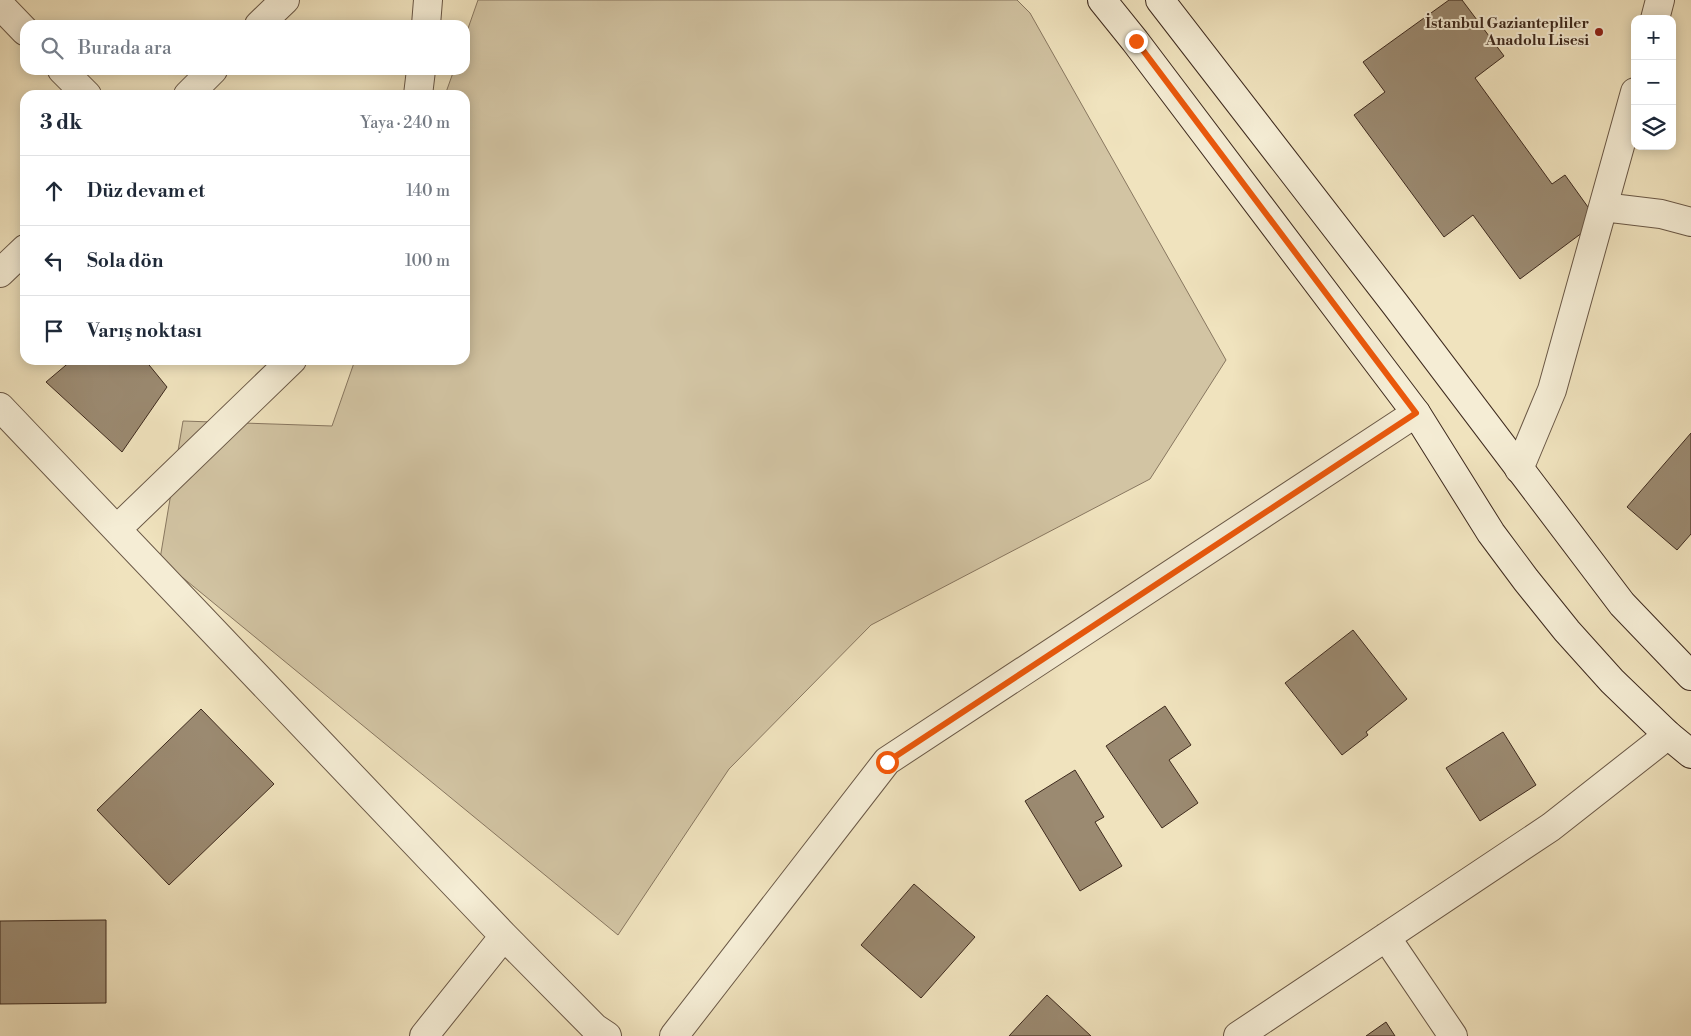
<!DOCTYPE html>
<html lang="tr">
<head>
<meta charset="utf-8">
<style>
  :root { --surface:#fff; --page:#f2f2f3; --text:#1f2937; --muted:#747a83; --line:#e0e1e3 }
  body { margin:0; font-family:"Libre Bodoni",serif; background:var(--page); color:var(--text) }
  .controls { position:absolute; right:15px; top:15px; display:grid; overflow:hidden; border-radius:10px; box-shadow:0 2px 12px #0003 }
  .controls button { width:45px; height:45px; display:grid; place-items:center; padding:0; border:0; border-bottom:1px solid var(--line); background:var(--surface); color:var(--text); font:25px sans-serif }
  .stop { position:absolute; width:15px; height:15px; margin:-11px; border:4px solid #ea580c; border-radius:50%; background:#fff }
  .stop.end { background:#ea580c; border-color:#fff; box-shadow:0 1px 5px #0008 }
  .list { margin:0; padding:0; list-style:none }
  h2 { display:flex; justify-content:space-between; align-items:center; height:65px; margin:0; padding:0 20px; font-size:21px }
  h2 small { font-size:16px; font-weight:400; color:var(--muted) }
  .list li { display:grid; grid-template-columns:32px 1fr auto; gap:15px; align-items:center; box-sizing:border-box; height:70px; padding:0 20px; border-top:1px solid var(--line) }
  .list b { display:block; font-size:19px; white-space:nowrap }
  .list em { font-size:16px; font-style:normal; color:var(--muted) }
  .icon { flex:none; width:28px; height:28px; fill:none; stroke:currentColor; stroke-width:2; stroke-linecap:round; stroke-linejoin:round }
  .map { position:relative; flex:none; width:1691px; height:1036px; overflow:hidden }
  .search { position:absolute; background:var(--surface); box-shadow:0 2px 12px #0003; left:20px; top:20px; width:450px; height:55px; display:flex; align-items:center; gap:12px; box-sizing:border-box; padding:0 18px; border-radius:15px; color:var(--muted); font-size:19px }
  .panel { position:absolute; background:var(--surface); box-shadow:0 2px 12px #0003; left:20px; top:90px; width:450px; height:275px; border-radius:15px }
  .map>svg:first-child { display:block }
  .green { fill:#d2c4a3; stroke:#887760 }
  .building { fill:#9b8a71; stroke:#3e2a1e }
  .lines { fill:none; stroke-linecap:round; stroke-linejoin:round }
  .street-casing { stroke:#6a5846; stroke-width:30 }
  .secondary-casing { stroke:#3e2a1e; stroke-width:30 }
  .street { stroke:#f5edd5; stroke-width:28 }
  .secondary { stroke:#f5edd5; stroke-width:28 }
  .route { stroke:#ea580c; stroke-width:6 }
  .poi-dot { fill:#8f2418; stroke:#f5edd5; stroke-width:2 }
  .labels { text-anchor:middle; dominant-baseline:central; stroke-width:4; stroke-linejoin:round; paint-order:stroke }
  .poi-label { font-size:15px; font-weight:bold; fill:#3e2a1e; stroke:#f5edd5; text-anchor:end }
</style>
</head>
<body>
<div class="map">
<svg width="1691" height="1036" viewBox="0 0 1691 1036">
  <rect width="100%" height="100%" fill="#f0e3be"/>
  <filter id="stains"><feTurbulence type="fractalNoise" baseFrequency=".004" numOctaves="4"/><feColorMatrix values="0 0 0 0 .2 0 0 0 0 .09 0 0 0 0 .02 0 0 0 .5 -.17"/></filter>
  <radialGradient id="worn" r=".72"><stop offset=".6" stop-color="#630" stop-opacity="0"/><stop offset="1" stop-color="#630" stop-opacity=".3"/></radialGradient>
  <!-- green -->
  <path class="green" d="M 478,0 L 1017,0 L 1030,13 L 1226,360 L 1150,479 L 871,625 L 729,769 L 618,935 L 160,559 L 183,421 L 332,426 L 355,360 L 465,360 L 465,95 L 445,95 L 454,70 L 465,70 L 465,37 Z"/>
  <!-- building -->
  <path class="building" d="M 1449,0 L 1462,0 L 1504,56 L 1475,78 L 1552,184 L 1565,175 L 1598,221 L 1520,279 L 1473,215 L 1444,237 L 1354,115 L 1385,92 L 1363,62 Z
    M 72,360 L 145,360 L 167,387 L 122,452 L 46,382 Z
    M 1691,433 L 1691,534 L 1677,550 L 1627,507 Z
    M 1353,630 L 1407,699 L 1366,732 L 1368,735 L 1342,755 L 1285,683 Z
    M 1165,706 L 1191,745 L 1169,760 L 1198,803 L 1162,828 L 1106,746 Z
    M 201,709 L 274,784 L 169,885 L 97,810 Z
    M 1503,732 L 1536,785 L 1480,821 L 1446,768 Z
    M 1075,770 L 1104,817 L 1095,822 L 1122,866 L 1080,891 L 1025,801 Z
    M 914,884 L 975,937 L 921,998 L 861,945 Z
    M 106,920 L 106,1003 L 0,1004 L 0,921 Z
    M 1047,995 L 1091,1036 L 1009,1036 Z
    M 1386,1022 L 1395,1036 L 1366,1036 Z"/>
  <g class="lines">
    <!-- street casing -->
    <g class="street-casing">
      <path id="street" d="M 0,5 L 25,31
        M 1655,19 L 1660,0
        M 259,25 L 285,0
        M 426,25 L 428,0
        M 62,70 L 87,95
        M 188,95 L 213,70
        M 418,95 L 421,70
        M 1603,207 L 1661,214 L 1691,222
        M 0,273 L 25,249
        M 0,407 L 504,936 L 595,1028 L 607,1036
        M 1519,469 L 1552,390 L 1635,92
        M 117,529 L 292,360
        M 1386,937 L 1453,1036
        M 424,1036 L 504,936
        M 674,1036 L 887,761 L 1416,413
        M 1238,1036 L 1551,827 L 1668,735"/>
    </g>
    <!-- secondary casing -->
    <g class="secondary-casing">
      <path id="secondary" d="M 1102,0 L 1135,41 L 1416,413 L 1491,533 L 1526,580 L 1567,631 L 1612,681 L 1668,735 L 1691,754
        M 1160,0 L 1395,304 L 1622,604 L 1691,676"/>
    </g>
    <!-- street -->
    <use href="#street" class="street"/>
    <!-- secondary -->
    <use href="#secondary" class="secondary"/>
  </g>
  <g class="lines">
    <!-- route -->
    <path class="route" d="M 887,762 L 1416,413 L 1136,41"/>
  </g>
  <!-- markers -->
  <circle class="poi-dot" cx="1599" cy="32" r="5"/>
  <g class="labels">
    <!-- poi labels -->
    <g class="poi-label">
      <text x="1589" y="23">İstanbul Gaziantepliler<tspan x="1589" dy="17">Anadolu Lisesi</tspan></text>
    </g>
  </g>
  <rect width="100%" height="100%" filter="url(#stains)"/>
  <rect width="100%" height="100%" fill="url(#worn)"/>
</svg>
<div class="controls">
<button>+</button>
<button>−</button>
<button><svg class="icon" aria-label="layers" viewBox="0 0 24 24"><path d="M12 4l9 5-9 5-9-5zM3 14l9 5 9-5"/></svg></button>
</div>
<div class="stop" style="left:887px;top:762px"></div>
<div class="stop end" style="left:1136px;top:41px"></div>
<div class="search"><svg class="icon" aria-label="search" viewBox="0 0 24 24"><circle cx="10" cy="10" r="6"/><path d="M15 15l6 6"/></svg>Burada ara</div>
<section class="panel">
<h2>3 dk<small>Yaya · 240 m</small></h2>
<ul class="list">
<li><svg class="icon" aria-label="ahead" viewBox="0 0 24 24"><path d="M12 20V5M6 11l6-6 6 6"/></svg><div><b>Düz devam et</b></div><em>140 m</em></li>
<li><svg class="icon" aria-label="left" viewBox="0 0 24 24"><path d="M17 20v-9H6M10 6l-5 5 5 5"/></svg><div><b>Sola dön</b></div><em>100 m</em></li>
<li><svg class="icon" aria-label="arrive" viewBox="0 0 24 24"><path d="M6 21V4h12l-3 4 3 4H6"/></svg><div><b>Varış noktası</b></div></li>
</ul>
</section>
</div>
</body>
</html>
